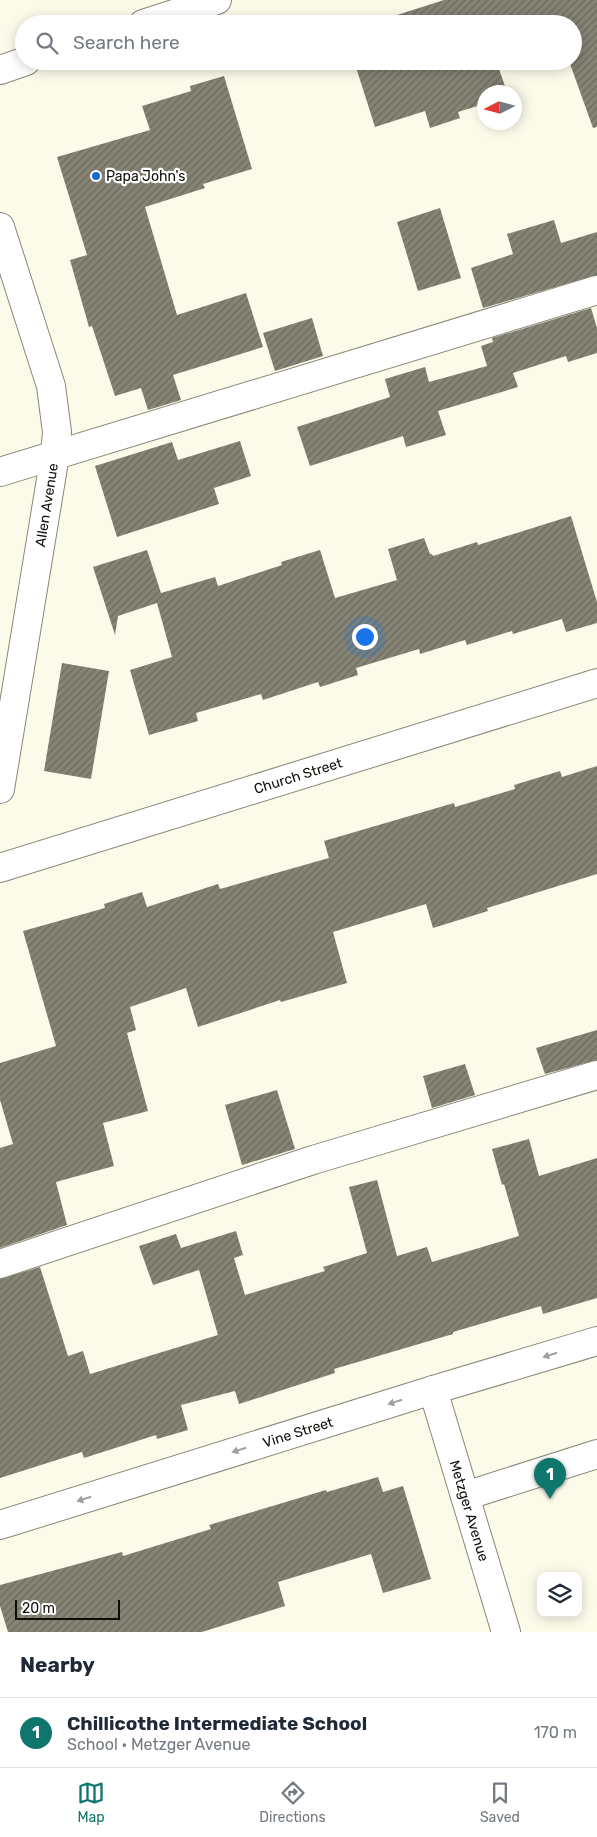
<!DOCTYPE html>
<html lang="en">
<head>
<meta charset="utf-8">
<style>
  :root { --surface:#fff; --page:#f2f2f3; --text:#1f2937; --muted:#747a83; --line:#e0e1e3; --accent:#0f766e }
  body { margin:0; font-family:Rubik,sans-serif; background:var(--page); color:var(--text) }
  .controls { position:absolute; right:15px; bottom:15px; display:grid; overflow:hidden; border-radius:10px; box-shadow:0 2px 12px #0003 }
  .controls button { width:45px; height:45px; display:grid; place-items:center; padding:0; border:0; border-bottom:1px solid var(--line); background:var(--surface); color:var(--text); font:25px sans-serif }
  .compass { position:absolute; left:477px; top:85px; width:45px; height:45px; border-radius:50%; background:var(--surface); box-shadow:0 2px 12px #0003; rotate:264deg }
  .scale { position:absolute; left:15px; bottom:12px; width:105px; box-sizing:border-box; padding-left:5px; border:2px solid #0e0d08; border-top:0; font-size:14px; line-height:18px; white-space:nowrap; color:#0e0d08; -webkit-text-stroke:4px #fff; paint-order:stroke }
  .you { position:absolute; left:364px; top:636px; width:18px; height:18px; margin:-12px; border:4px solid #fff; border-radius:50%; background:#1a73e8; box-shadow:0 0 0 8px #1a73e833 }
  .badge { display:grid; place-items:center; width:32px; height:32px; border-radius:50%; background:var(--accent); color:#fff; font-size:16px; font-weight:700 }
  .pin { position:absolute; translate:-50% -41px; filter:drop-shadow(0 1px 2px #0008) }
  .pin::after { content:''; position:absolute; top:26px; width:18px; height:15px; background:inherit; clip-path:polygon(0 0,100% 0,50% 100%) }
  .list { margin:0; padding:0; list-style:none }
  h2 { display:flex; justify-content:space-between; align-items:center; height:65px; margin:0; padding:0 20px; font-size:21px }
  h2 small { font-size:16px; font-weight:400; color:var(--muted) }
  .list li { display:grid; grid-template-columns:32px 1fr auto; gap:15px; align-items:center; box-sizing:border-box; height:70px; padding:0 20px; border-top:1px solid var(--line) }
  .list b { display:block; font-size:19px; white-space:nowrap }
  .list p { margin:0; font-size:16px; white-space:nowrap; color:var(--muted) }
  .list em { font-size:16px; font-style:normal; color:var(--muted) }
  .icon { flex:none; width:28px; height:28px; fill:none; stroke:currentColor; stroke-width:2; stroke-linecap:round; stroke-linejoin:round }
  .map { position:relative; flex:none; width:597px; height:1632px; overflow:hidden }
  .search { position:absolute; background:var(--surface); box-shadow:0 2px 12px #0003; left:15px; right:15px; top:15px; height:55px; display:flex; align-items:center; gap:12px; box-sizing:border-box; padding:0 18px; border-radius:28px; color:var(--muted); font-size:19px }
  .sheet { height:135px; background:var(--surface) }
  nav { display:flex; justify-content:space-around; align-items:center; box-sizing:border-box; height:70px; border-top:1px solid var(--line); background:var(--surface); font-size:14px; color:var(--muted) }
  nav a { display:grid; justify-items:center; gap:2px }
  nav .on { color:var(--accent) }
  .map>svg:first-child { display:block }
  .building { fill:url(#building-hatch) }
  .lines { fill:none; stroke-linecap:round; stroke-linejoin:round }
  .minor-casing { stroke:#888778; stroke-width:30 }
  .major-casing { stroke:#888778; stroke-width:30 }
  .minor { stroke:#fff; stroke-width:28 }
  .major { stroke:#fff; stroke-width:28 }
  .oneway { fill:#9f9e9c }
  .poi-dot { fill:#1766d1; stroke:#fff; stroke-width:2 }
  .labels { text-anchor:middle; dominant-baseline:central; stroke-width:4.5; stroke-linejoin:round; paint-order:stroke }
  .poi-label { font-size:14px; fill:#0e0d08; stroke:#fff; text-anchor:start }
  .street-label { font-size:14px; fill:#0e0d08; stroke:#fff }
</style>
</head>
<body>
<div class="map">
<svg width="597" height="1632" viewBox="0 0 597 1632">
  <defs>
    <pattern id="building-hatch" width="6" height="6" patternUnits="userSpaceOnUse" patternTransform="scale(1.25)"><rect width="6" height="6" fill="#858475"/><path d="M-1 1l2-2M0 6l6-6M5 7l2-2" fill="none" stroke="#6b6a5e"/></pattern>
  </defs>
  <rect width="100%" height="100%" fill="#fcfbea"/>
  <!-- building -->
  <path class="building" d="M 444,0 L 597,0 L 597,127 L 593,128 L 569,61 L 573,61 L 573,24 L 397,24 L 394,16 Z
    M 354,61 L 524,61 L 499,69 L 507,92 L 484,92 L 484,104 L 458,112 L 460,118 L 430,128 L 425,111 L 375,127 Z
    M 224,76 L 252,169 L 203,184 L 205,188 L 145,207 L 177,315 L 246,293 L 263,347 L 173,375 L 181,400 L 148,410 L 141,388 L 115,396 L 92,326 L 89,327 L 70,260 L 87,255 L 57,157 L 150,130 L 142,106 L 191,91 L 190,86 Z
    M 440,208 L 461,278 L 418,291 L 397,222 Z
    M 554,220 L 561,243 L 597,232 L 597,275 L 483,308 L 471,268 L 513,254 L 507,234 Z
    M 591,308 L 597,328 L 597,353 L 568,362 L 566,356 L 513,373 L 518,387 L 438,411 L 446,435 L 406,447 L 403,436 L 310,466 L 297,427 L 390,397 L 385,379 L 425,367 L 429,382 L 487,366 L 481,346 L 493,342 L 492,338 Z
    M 312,318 L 323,356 L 275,371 L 263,333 Z
    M 240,441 L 251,476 L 214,488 L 219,504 L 117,537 L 95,466 L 172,442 L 178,460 Z
    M 571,516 L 597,602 L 597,623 L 566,632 L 562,619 L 513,634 L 512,631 L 467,645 L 465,640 L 420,654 L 419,649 L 356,668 L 358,675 L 320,687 L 318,682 L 263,700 L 261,694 L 196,713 L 198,721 L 149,735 L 130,670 L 172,657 L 157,603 L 118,616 L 115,635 L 93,567 L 147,550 L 161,593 L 215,577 L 218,586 L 282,565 L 281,562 L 320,550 L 335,598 L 397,580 L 388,549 L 424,538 L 430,554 L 432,554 L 433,556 L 477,542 L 478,545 Z
    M 62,663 L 109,671 L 91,779 L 44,771 Z
    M 597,766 L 597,874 L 487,908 L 488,911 L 433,928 L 426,904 L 333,932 L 347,983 L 281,1002 L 280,1000 L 198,1027 L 186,988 L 130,1007 L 136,1030 L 127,1033 L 148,1111 L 103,1123 L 114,1166 L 56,1182 L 67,1225 L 0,1248 L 0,1148 L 13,1144 L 0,1100 L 0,1063 L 56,1046 L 23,931 L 105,908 L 104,904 L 142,892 L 147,907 L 218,884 L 220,889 L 329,858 L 324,841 L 454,803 L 455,807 L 515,789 L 514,785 L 560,771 L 562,777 Z
    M 597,1030 L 597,1060 L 545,1074 L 536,1048 Z
    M 465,1064 L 475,1095 L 432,1108 L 423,1076 Z
    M 277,1090 L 295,1149 L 242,1165 L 225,1105 Z
    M 529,1139 L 539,1176 L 597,1158 L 597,1298 L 543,1314 L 541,1306 L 453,1332 L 453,1334 L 334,1369 L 335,1373 L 239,1404 L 235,1391 L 181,1405 L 188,1430 L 157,1439 L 156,1435 L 84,1458 L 82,1452 L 0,1478 L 0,1279 L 40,1267 L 68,1356 L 83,1351 L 90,1374 L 218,1335 L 199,1270 L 153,1285 L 139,1246 L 176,1234 L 181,1248 L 236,1231 L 243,1255 L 234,1258 L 245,1295 L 325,1271 L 323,1267 L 367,1253 L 349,1187 L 377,1180 L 397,1256 L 427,1247 L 432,1262 L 519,1236 L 504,1184 L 502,1185 L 492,1149 Z
    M 378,1477 L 383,1492 L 403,1486 L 431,1579 L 383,1593 L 371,1554 L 278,1582 L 285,1606 L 202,1632 L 8,1632 L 0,1606 L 0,1585 L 122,1552 L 123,1556 L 211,1529 L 209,1525 L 326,1490 L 327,1492 Z"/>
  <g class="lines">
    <!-- minor casing -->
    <g class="minor-casing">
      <g id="minor">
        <path d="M 0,227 L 51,386 L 57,432 L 55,455 L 0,789"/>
        <path d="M 0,472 L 597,290"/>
        <path id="s1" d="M 0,868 L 597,683"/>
        <path d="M 0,1264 L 313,1160 L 597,1075"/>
        <path id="s2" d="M 433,1390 L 506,1632"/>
        <path d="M 465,1496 L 597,1454"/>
        <path id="s3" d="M 0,1525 L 433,1390 L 597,1341"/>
      </g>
    </g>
    <!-- major casing -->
    <g class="major-casing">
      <path id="major" d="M 143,24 L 217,0
        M 0,70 L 26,61"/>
    </g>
    <!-- minor -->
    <use href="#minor" class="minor"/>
    <!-- major -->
    <use href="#major" class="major"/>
  </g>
  <!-- one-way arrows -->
  <defs><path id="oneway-solid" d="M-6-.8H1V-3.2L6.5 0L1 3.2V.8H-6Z" transform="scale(1.25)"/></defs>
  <g class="oneway">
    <use href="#oneway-solid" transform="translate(550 1355) rotate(163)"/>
    <use href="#oneway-solid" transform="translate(395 1402) rotate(163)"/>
    <use href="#oneway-solid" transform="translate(239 1450) rotate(163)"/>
    <use href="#oneway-solid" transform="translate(84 1499) rotate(163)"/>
  </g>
  <!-- markers -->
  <circle class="poi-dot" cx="96" cy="176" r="5"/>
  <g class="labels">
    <!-- poi labels -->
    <g class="poi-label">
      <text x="106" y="176">Papa John's</text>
    </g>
    <!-- street labels -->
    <g class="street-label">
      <text transform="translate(47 505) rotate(-81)">Allen Avenue</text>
      <text stroke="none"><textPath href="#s1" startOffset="312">Church Street</textPath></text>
      <text stroke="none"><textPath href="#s3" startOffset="312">Vine Street</textPath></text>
      <text stroke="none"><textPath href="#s2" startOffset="126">Metzger Avenue</textPath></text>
    </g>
  </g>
</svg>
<div class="controls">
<button><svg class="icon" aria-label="layers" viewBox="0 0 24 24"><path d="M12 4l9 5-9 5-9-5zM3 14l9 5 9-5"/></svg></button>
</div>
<svg class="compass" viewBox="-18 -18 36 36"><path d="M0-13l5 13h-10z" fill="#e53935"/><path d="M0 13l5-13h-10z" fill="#747a83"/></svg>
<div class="scale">20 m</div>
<div class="you"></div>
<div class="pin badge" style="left:550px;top:1499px">1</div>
<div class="search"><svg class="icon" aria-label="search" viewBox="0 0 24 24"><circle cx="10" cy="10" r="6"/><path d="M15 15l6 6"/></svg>Search here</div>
</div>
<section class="sheet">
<h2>Nearby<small></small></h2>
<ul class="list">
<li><span class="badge">1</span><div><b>Chillicothe Intermediate School</b><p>School · Metzger Avenue</p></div><em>170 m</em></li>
</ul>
</section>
<nav>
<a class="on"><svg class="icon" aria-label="map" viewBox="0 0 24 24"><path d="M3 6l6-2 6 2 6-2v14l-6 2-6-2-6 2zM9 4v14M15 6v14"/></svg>Map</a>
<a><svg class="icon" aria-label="directions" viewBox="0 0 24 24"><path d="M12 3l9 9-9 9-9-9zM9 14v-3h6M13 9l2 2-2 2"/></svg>Directions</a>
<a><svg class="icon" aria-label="saved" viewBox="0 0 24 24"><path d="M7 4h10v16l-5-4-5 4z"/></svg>Saved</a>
</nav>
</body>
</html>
